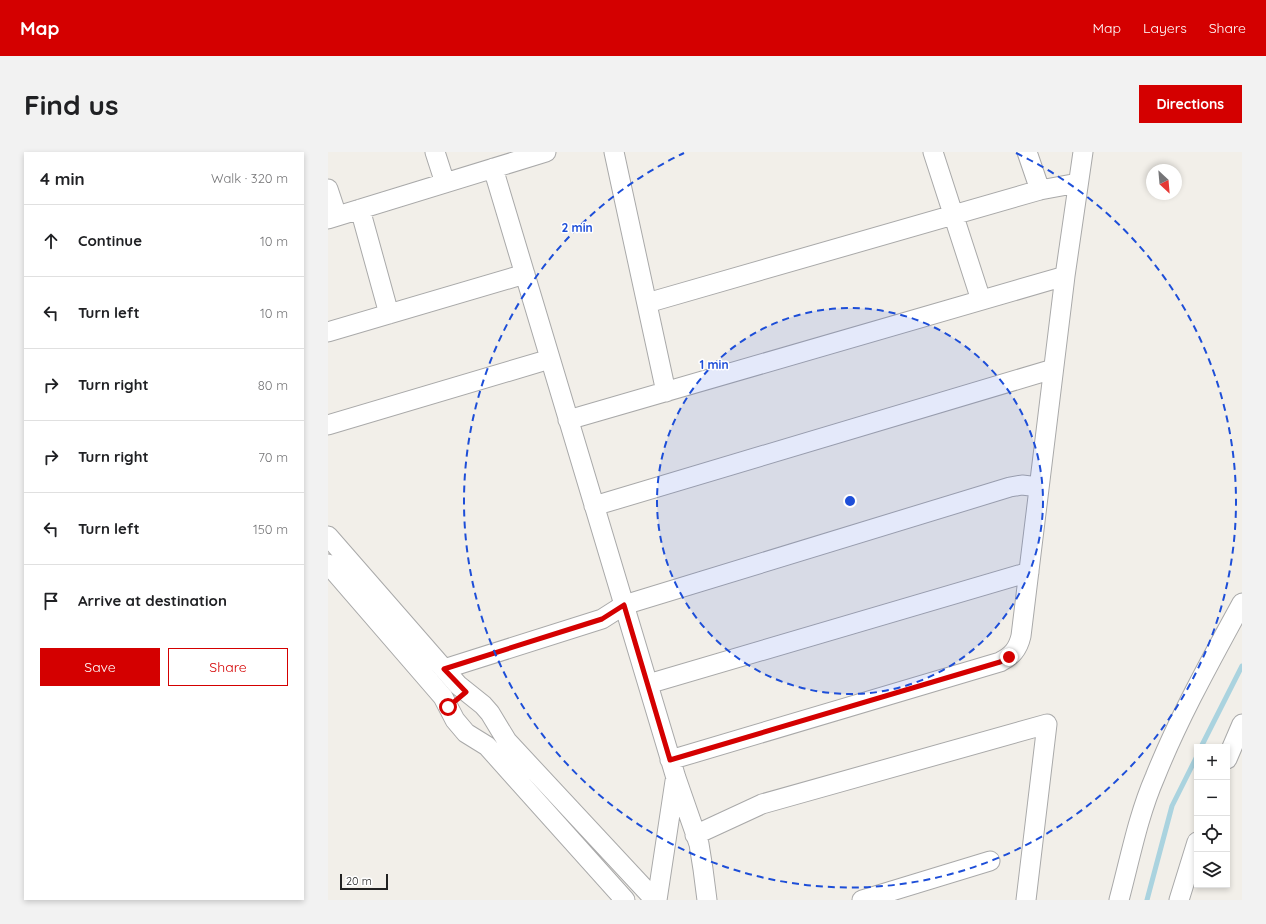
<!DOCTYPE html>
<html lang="en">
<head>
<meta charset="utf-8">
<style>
  :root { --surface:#fff; --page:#f2f2f2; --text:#202124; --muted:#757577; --line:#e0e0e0; --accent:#d40000 }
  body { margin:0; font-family:Quicksand,sans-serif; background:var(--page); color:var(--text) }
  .controls { position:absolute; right:12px; bottom:12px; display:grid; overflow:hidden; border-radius:0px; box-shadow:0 2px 6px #0003 }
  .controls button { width:36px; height:36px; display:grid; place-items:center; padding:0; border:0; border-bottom:1px solid var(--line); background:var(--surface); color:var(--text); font:20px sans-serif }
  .compass { position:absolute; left:818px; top:12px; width:36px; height:36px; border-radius:50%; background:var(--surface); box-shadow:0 2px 6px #0003; rotate:154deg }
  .scale { position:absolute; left:12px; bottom:10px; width:48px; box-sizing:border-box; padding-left:4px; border:2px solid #222; border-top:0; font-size:11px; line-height:14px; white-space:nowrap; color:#222; -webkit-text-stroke:3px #fff; paint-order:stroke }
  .stop { position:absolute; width:12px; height:12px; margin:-9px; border:3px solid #d40000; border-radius:50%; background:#fff }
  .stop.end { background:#d40000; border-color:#fff; box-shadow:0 1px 4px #0008 }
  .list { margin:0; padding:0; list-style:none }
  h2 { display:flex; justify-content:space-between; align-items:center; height:52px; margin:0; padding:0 16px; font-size:17px }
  h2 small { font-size:13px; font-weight:400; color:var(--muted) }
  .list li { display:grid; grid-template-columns:26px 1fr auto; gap:12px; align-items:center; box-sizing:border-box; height:72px; padding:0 16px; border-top:1px solid var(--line) }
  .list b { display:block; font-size:15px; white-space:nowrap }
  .list em { font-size:13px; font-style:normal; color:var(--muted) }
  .actions { display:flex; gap:8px; padding:12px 16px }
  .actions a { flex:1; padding:9px 0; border:1px solid var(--accent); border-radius:0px; text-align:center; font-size:14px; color:var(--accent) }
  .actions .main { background:var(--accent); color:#fff }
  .icon { flex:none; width:22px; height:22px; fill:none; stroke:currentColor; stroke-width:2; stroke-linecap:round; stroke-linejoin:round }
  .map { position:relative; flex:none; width:914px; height:748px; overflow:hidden; border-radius:0px }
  header { display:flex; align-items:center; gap:24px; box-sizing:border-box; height:56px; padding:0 20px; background:var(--accent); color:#fff }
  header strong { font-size:19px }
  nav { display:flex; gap:22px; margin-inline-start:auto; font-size:14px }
  .intro { display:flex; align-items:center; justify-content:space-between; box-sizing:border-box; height:96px; padding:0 24px }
  h1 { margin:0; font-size:28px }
  .button { padding:10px 18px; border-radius:0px; background:var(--accent); color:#fff; font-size:14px; font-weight:700 }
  main { display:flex; gap:24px; padding:0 24px }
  aside { flex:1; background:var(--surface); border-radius:0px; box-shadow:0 2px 6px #0003 }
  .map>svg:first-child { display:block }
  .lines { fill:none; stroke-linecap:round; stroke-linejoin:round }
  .stream { stroke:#aad3df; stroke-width:5 }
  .minor-casing { stroke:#a9a9a9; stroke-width:21 }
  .minor { stroke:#fff; stroke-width:19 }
  .route { stroke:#d40000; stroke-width:5 }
  .ring { fill:none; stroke:#1d4ed8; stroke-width:2; stroke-dasharray:7 5 }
  .centre { fill:#1d4ed8; stroke:#fff; stroke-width:2 }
  .ring-label { font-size:12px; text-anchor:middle; font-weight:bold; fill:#1d4ed8; stroke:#fff; stroke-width:3; stroke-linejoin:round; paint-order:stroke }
</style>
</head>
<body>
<header>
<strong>Map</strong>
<nav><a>Map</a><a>Layers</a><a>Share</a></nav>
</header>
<div class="intro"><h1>Find us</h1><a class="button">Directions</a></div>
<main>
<aside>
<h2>4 min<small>Walk · 320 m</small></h2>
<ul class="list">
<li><svg class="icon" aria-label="ahead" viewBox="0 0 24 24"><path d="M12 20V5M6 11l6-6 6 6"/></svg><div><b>Continue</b></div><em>10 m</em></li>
<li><svg class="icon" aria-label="left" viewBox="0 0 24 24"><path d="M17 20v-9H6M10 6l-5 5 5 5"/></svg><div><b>Turn left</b></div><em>10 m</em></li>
<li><svg class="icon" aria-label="right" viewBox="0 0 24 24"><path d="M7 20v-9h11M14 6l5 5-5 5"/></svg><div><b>Turn right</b></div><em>80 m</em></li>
<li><svg class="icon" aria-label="right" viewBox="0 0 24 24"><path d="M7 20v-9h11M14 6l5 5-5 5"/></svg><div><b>Turn right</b></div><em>70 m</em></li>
<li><svg class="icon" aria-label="left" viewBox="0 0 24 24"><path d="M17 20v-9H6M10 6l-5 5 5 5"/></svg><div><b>Turn left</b></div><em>150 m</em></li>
<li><svg class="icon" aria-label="arrive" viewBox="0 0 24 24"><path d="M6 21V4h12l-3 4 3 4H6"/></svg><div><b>Arrive at destination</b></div></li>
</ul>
<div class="actions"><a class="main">Save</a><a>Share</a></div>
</aside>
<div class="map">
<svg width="914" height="748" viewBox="0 0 914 748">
  <rect width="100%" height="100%" fill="#f2efe9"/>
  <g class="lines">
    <!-- stream -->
    <path class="stream" d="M 873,595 L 914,514
      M 819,748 L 844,654 L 869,604"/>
    <!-- minor casing -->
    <g class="minor-casing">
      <path id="minor" d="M 107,0 L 117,31
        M 286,0 L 338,240
        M 605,0 L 653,148
        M 699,0 L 712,38
        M 165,16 L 348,626 L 371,692 L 375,717 L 379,748
        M 0,37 L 9,64
        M 32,57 L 61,162
        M 0,67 L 218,0
        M 319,151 L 712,38 L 750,31
        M 0,180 L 197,122
        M 240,268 L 737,124
        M 0,273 L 222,207
        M 266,354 L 725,217
        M 0,384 L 130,533 L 155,553 L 162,561 L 179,589 L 327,748
        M 0,412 L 115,545 L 127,568 L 138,581 L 159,594 L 297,748
        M 116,517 L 274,467 L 296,453 L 682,335 L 694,333 L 711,335
        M 320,532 L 701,420
        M 899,607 L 914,572
        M 342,608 L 672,510 C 684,504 690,497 693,484 L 737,124 L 755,0
        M 367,683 L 434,652 L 719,572 L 698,748
        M 329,748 L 347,629
        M 534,748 L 662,709
        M 791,748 C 802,707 810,664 827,625 C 851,565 883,508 914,451
        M 851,748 L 869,690"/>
    </g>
    <!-- minor -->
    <use href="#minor" class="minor"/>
  </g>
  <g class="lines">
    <!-- route -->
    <path class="route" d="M 120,555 L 138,540 L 116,517 L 274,467 L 296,453 L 342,608 L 672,510 L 681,505"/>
  </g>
  <!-- distance rings -->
  <circle cx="522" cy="349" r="193" fill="#1d4ed8" fill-opacity=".12"/>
  <g class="ring">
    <circle cx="522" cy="349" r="193"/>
    <path d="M688 1A386 386 0 1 1 356 1"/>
  </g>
  <circle cx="522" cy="349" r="6" class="centre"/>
  <g class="ring-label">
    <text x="249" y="80">2 min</text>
    <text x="386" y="217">1 min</text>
  </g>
</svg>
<div class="controls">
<button>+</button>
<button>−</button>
<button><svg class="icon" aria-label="locate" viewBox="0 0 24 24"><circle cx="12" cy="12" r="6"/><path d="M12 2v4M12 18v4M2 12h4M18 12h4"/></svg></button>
<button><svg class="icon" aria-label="layers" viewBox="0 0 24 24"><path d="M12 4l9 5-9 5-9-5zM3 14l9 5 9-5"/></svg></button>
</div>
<svg class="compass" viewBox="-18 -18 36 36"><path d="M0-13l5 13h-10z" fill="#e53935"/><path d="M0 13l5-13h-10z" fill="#757577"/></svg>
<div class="scale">20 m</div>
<div class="stop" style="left:120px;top:555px"></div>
<div class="stop end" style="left:681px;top:505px"></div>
</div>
</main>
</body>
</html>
